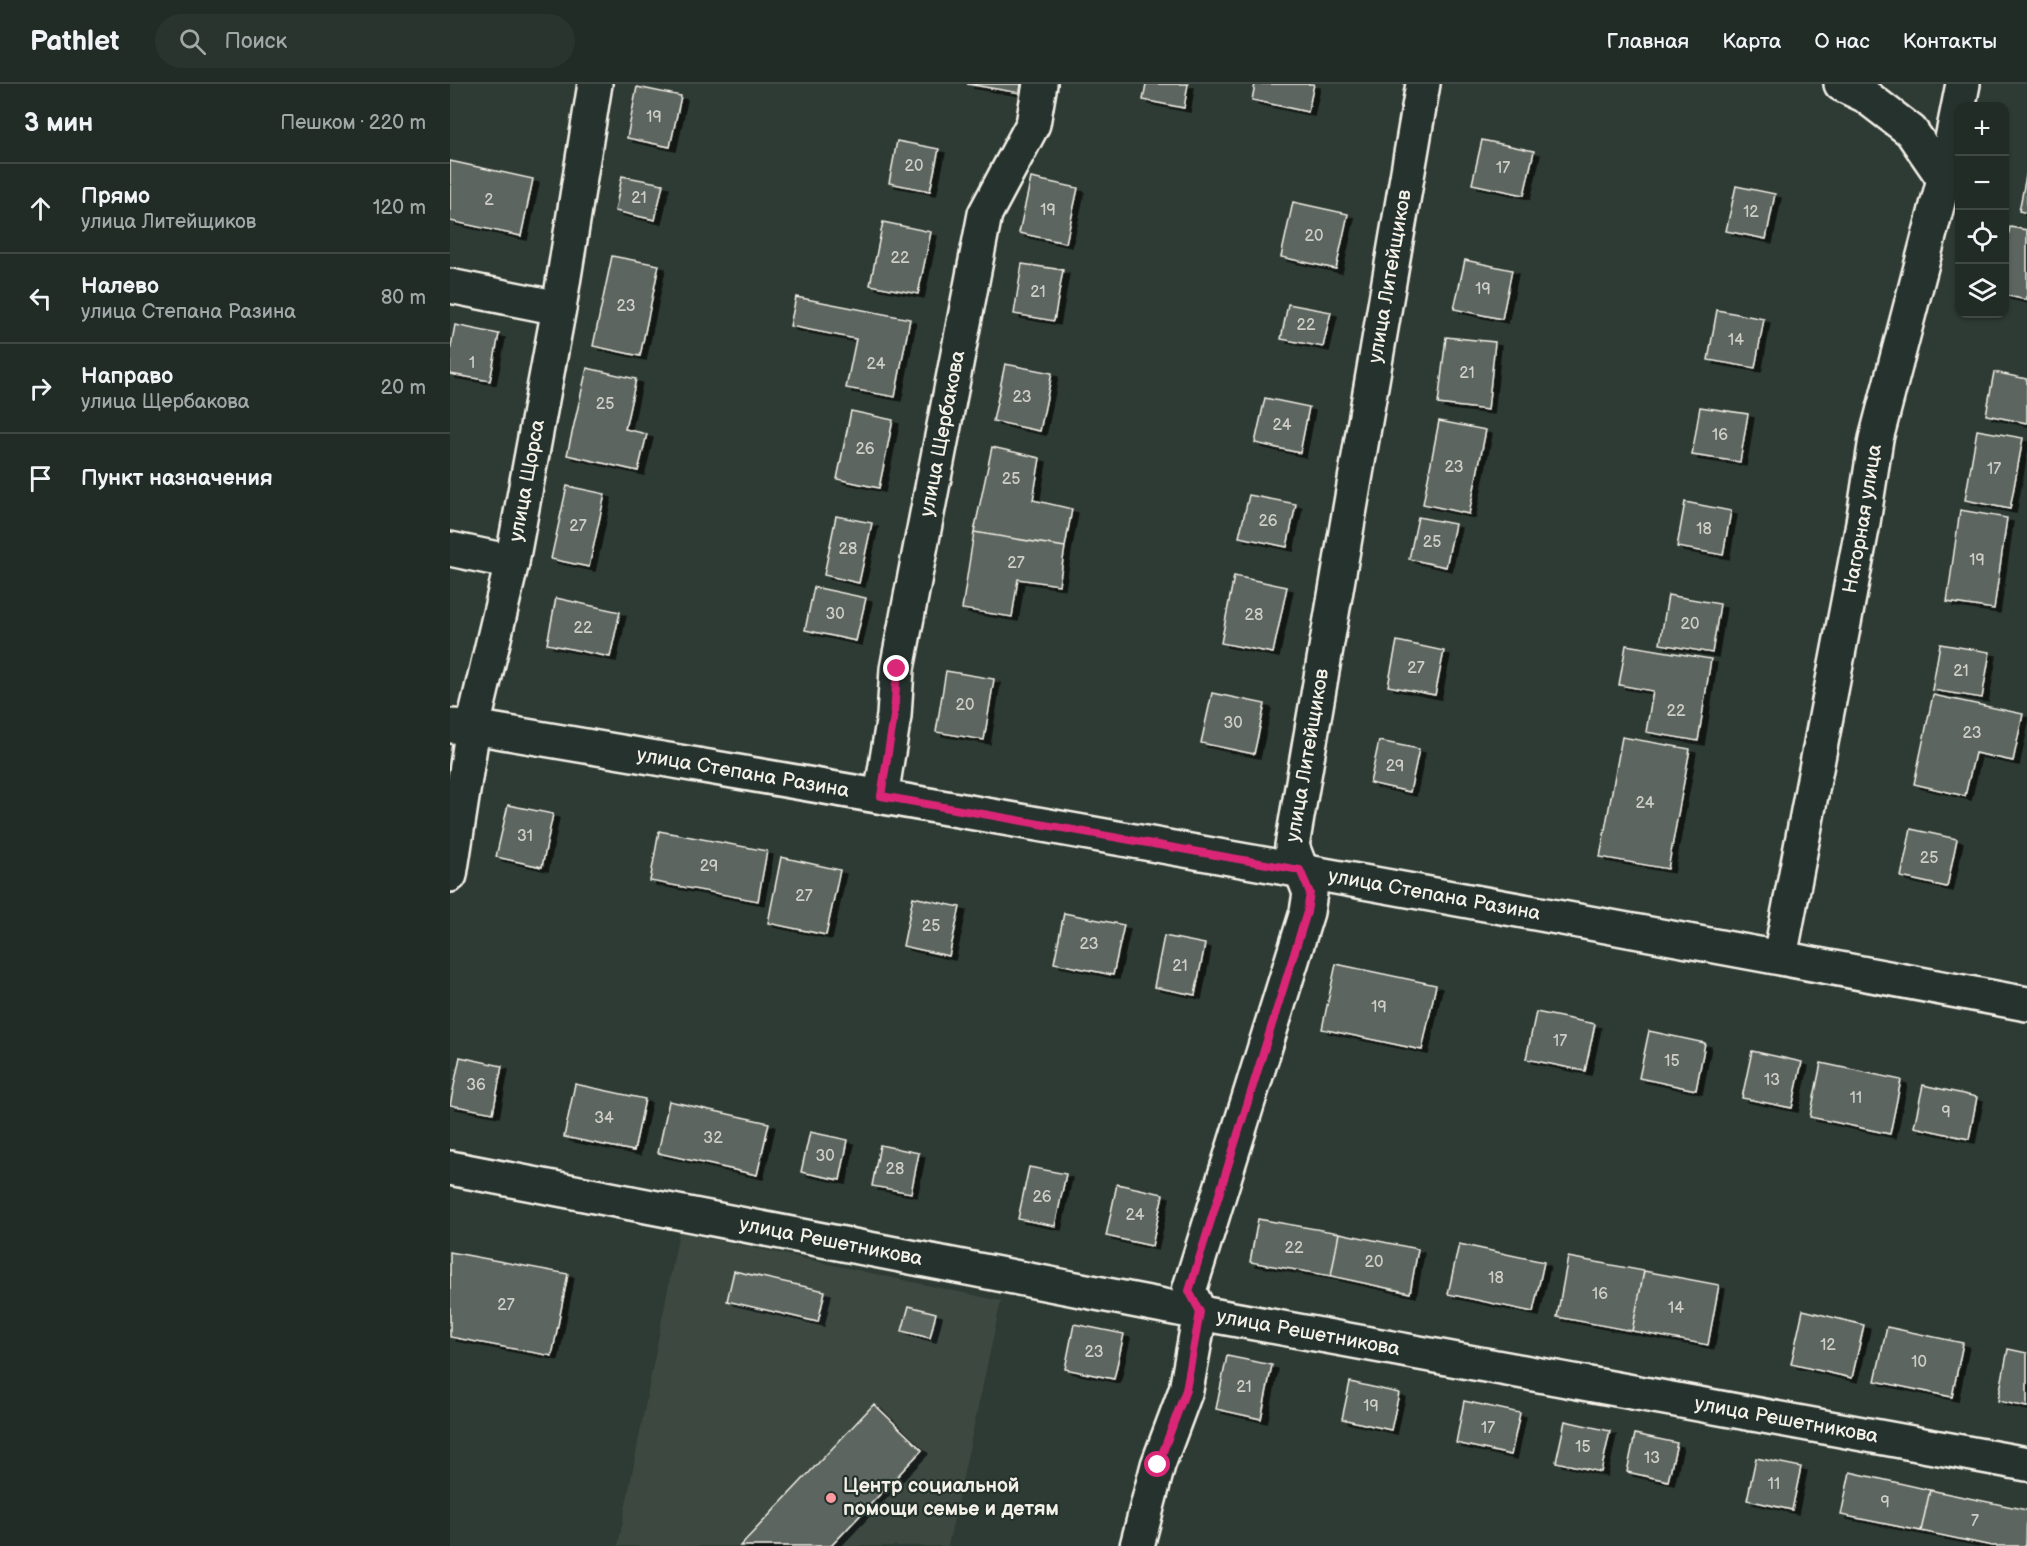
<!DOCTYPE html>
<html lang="ru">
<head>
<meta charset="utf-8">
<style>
  :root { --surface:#222c27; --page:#2a342f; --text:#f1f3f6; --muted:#a2a7a7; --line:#3f4844 }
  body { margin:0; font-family:"Balsamiq Sans",sans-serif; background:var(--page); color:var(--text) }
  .controls { position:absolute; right:18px; top:18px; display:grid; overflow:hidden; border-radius:12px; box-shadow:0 2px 4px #0004 }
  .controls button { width:54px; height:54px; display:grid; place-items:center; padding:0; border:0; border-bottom:2px solid var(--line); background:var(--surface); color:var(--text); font:30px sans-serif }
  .stop { position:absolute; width:18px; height:18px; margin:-14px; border:4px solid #db2777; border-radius:50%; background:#fff }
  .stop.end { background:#db2777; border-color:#fff; box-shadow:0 2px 6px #0008 }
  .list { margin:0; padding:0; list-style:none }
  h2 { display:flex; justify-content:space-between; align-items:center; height:78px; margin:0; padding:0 24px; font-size:26px }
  h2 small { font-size:20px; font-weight:400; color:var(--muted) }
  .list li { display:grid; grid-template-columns:39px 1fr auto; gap:18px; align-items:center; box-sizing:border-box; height:90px; padding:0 24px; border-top:2px solid var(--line) }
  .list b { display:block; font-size:22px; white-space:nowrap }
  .list p { margin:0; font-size:20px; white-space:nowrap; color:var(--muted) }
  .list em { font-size:20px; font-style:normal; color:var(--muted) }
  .icon { flex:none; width:33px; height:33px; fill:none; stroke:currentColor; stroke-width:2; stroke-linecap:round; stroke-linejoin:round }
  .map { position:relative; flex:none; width:1577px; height:1462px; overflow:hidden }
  header { display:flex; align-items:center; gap:36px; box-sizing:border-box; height:84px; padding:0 30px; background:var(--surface); border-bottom:2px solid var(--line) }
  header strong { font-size:28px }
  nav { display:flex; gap:33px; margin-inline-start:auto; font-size:21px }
  .search { width:420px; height:54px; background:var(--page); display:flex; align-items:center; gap:15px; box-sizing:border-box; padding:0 21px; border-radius:33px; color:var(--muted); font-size:22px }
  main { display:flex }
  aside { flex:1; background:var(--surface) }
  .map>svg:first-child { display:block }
  .built { fill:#3c4841 }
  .building { fill:#5c655e; stroke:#f4f1e8; stroke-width:1.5; filter:url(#shadow) }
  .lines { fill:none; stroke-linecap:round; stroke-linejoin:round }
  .minor-casing { stroke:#f4f1e8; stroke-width:38 }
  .minor { stroke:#26332d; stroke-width:33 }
  .route { stroke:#db2777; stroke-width:8 }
  .poi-dot { fill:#ff9aa2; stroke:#26332d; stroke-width:2 }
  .labels { text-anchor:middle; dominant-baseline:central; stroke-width:4.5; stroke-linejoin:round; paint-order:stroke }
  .number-label { font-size:16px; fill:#cecec6 }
  .street-label { font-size:20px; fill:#f4f1e8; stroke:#26332d }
  .poi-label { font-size:20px; font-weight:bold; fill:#f4f1e8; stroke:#26332d; text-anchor:start }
</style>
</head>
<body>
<header>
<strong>Pathlet</strong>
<div class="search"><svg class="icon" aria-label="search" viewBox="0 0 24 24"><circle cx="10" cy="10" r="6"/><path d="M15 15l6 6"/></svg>Поиск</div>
<nav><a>Главная</a><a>Карта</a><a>О нас</a><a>Контакты</a></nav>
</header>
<main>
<aside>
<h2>3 мин<small>Пешком · 220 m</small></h2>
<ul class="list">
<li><svg class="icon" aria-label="ahead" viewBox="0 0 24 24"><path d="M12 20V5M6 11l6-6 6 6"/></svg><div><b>Прямо</b><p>улица Литейщиков</p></div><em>120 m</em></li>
<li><svg class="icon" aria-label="left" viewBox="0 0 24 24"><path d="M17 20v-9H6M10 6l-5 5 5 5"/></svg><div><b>Налево</b><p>улица Степана Разина</p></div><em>80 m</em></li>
<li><svg class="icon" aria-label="right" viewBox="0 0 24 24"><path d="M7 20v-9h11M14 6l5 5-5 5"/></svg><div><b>Направо</b><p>улица Щербакова</p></div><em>20 m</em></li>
<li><svg class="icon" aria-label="arrive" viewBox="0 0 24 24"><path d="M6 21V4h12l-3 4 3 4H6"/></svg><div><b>Пункт назначения</b></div></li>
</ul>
</aside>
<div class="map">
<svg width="1577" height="1462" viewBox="0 0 1577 1462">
  <defs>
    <filter id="shadow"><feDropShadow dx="6" dy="4" stdDeviation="0" flood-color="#0009"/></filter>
  </defs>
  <rect width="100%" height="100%" fill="#2e3b34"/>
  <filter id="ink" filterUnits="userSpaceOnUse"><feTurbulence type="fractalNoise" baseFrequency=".0167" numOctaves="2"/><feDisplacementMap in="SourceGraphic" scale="12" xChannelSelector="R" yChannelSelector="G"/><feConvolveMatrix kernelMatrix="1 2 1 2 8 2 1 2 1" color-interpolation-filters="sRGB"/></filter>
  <g filter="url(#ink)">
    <!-- built -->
    <path class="built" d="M 229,1148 L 551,1217 L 498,1462 L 168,1462 Z"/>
    <!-- building -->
    <path class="building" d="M 517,0 L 571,0 L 570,9 Z
      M 696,0 L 738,0 L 734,24 L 693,16 Z
      M 805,0 L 864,0 L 858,28 L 802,16 Z
      M 187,3 L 231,12 L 220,63 L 177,54 Z
      M 1032,56 L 1084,67 L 1074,111 L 1022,100 Z
      M 447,57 L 489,65 L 480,107 L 439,99 Z
      M 0,77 L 83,95 L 71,152 L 0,137 Z
      M 1577,87 L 1577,129 L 1569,127 Z
      M 172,92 L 213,100 L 205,136 L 165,127 Z
      M 581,94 L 628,104 L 616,159 L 569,149 Z
      M 1286,102 L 1325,110 L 1316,155 L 1276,147 Z
      M 843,118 L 898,130 L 886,185 L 831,173 Z
      M 433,138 L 481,148 L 468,210 L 420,201 Z
      M 1560,143 L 1577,146 L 1577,216 L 1554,211 L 1554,170 Z
      M 162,172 L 209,181 L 190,272 L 143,262 Z
      M 1015,176 L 1062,186 L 1052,235 L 1004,225 Z
      M 572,180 L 613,186 L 604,237 L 564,230 Z
      M 346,213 L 460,235 L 445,313 L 396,304 L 406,255 L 340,242 Z
      M 838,220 L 881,228 L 873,263 L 831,255 Z
      M 1267,226 L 1314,235 L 1305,284 L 1258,276 Z
      M 5,241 L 49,250 L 40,297 L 0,290 L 0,268 Z
      M 996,253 L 1045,258 L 1038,326 L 988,320 Z
      M 555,280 L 602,289 L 590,347 L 543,337 Z
      M 137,284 L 186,295 L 175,345 L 197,350 L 188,387 L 117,371 Z
      M 1544,288 L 1577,295 L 1577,339 L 1536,331 Z
      M 815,314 L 859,323 L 850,369 L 805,359 Z
      M 1250,323 L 1298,330 L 1290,378 L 1242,371 Z
      M 401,327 L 443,336 L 429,404 L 387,395 Z
      M 989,337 L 1036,346 L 1019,430 L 973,420 Z
      M 1527,346 L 1573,354 L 1560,425 L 1515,416 Z
      M 542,363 L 590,374 L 583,416 L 622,425 L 615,463 L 524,448 Z
      M 117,402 L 155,410 L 139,483 L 101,475 Z
      M 799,411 L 846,420 L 837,463 L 789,453 Z
      M 1235,418 L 1281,427 L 1273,471 L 1227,463 Z
      M 1510,426 L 1557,434 L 1544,525 L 1497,518 Z
      M 386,432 L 422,439 L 409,499 L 374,491 Z
      M 968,433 L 1005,440 L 996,483 L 959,475 Z
      M 524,448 L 615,463 L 609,501 L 568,495 L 562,533 L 512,525 Z
      M 784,492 L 837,503 L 823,569 L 771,559 Z
      M 364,503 L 416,514 L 406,557 L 355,546 Z
      M 1218,511 L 1270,520 L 1262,569 L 1210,560 Z
      M 106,514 L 170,528 L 160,573 L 97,560 Z
      M 947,557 L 994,567 L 985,611 L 938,602 Z
      M 1490,560 L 1540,568 L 1532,614 L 1482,606 Z
      M 1176,561 L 1261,575 L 1248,657 L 1196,648 L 1203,607 L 1169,601 Z
      M 496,587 L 544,595 L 534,656 L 486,648 Z
      M 762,609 L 815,620 L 804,670 L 751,659 Z
      M 1483,611 L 1573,630 L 1563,677 L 1525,669 L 1515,712 L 1464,700 Z
      M 1172,653 L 1240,665 L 1218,785 L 1150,773 Z
      M 929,657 L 969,665 L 960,708 L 920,699 Z
      M 58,721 L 103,730 L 92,783 L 46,773 Z
      M 1461,745 L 1507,755 L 1497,803 L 1451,793 Z
      M 209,747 L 317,767 L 308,817 L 200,797 Z
      M 331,773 L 390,786 L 376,851 L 318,839 Z
      M 463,813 L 510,823 L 499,872 L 453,862 Z
      M 614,829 L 674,841 L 663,891 L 604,879 Z
      M 714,852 L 755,860 L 745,911 L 704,903 Z
      M 886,880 L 986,901 L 972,966 L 872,945 Z
      M 1086,928 L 1145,940 L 1135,987 L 1076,975 Z
      M 1199,947 L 1255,959 L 1246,1006 L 1189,994 Z
      M 1302,967 L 1352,978 L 1342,1024 L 1292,1014 Z
      M 10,973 L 52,982 L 43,1029 L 0,1021 Z
      M 1371,979 L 1451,996 L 1440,1050 L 1360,1033 Z
      M 125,1000 L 195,1015 L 184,1067 L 114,1053 Z
      M 1473,1001 L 1527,1013 L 1519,1055 L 1464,1043 Z
      M 219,1017 L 319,1039 L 307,1091 L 208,1069 Z
      M 360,1048 L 398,1056 L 390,1096 L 351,1088 Z
      M 430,1061 L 469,1069 L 461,1109 L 422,1102 Z
      M 579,1083 L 616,1090 L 605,1142 L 568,1135 Z
      M 667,1100 L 713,1110 L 702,1162 L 656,1152 Z
      M 808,1135 L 889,1149 L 881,1192 L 800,1178 Z
      M 889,1149 L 968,1165 L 960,1209 L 881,1192 Z
      M 1009,1160 L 1094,1178 L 1083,1228 L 998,1210 Z
      M 0,1168 L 118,1190 L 102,1272 L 0,1253 Z
      M 1118,1173 L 1194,1187 L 1182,1247 L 1107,1233 Z
      M 284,1187 L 375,1207 L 368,1238 L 277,1217 Z
      M 1194,1187 L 1269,1201 L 1258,1261 L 1182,1247 Z
      M 459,1222 L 486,1229 L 480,1254 L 452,1247 Z
      M 1353,1226 L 1414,1241 L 1402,1294 L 1341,1280 Z
      M 624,1240 L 674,1250 L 664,1295 L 615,1285 Z
      M 1437,1243 L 1513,1259 L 1502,1313 L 1425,1297 Z
      M 1558,1265 L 1577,1269 L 1577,1323 L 1548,1317 Z
      M 777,1272 L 822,1281 L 811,1335 L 766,1325 Z
      M 900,1298 L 949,1309 L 941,1346 L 892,1335 Z
      M 1014,1317 L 1070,1329 L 1061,1371 L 1006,1359 Z
      M 424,1320 L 472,1366 L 381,1462 L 290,1462 Z
      M 1115,1337 L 1160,1347 L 1151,1388 L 1106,1378 Z
      M 1185,1350 L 1227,1359 L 1218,1397 L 1177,1388 Z
      M 1306,1374 L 1351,1383 L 1342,1426 L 1297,1416 Z
      M 1400,1388 L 1480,1406 L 1471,1447 L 1391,1431 Z
      M 1480,1406 L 1577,1426 L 1576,1462 L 1542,1462 L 1471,1447 Z"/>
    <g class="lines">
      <!-- minor casing -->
      <g class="minor-casing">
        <g id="minor">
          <path d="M 1391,0 L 1414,11 L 1461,47 L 1494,95"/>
          <path d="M 0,202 L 109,224"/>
          <path d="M 0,465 L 62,478"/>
          <path id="s1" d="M 0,642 L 23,643 C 542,730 1060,823 1577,920"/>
          <path id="s2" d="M 431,712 L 444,632 L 447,585 L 535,130 L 583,40 L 590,0"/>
          <path id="s3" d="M 0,791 L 23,643 L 62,478 L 109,224 L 145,0"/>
          <path id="s4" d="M 1330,873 L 1412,445 L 1426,355 L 1494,95 L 1513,0"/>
          <path id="s5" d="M 0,1084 L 750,1229 L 1577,1380"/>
          <path id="s6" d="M 687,1462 L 708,1381 L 736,1306 L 750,1229 L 739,1207 L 857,828 L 860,809 L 842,762 L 973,0"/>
        </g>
      </g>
      <!-- minor -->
      <use href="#minor" class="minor"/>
    </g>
  </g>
  <g class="lines" filter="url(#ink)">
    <!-- route -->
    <path class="route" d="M 447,585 L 444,632 L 431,712 L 850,786 L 860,809 L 857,828 L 739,1207 L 750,1228 L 736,1306 L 708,1381"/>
  </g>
  <!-- markers -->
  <circle class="poi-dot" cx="381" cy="1414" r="6"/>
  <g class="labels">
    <!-- number labels -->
    <g class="number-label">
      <text x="204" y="33">19</text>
      <text x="464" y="82">20</text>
      <text x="1053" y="84">17</text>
      <text x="189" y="114">21</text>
      <text x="39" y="116">2</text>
      <text x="598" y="126">19</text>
      <text x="1301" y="128">12</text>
      <text x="864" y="152">20</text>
      <text x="450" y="174">22</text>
      <text x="1033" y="205">19</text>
      <text x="588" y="208">21</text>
      <text x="176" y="222">23</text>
      <text x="856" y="241">22</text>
      <text x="1286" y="256">14</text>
      <text x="22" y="279">1</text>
      <text x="426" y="280">24</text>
      <text x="1017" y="289">21</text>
      <text x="572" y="313">23</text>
      <text x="155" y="320">25</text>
      <text x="832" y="341">24</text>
      <text x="1270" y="351">16</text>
      <text x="415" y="365">26</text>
      <text x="1004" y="383">23</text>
      <text x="1544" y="385">17</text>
      <text x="561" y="395">25</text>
      <text x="818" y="437">26</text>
      <text x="128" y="442">27</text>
      <text x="1254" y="445">18</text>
      <text x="982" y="458">25</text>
      <text x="398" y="465">28</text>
      <text x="1527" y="476">19</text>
      <text x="566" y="479">27</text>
      <text x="385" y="530">30</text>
      <text x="804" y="531">28</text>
      <text x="1240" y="540">20</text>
      <text x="133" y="544">22</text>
      <text x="966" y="584">27</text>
      <text x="1511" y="587">21</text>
      <text x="515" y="621">20</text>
      <text x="1226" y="627">22</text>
      <text x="783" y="639">30</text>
      <text x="1522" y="649">23</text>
      <text x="945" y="682">29</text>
      <text x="1195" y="719">24</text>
      <text x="75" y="752">31</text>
      <text x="1479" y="774">25</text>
      <text x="259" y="782">29</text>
      <text x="354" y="812">27</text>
      <text x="481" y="842">25</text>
      <text x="639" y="860">23</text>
      <text x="730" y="882">21</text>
      <text x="929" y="923">19</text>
      <text x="1110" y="957">17</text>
      <text x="1222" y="977">15</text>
      <text x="1322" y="996">13</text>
      <text x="26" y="1001">36</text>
      <text x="1406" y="1014">11</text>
      <text x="1496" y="1028">9</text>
      <text x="154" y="1034">34</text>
      <text x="263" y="1054">32</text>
      <text x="375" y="1072">30</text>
      <text x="445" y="1085">28</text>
      <text x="592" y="1113">26</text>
      <text x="685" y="1131">24</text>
      <text x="844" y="1164">22</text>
      <text x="924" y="1178">20</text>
      <text x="1046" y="1194">18</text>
      <text x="1150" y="1210">16</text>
      <text x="56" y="1221">27</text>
      <text x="1226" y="1224">14</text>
      <text x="1378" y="1261">12</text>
      <text x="644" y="1268">23</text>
      <text x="1469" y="1278">10</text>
      <text x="794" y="1303">21</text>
      <text x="921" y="1322">19</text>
      <text x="1038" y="1344">17</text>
      <text x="1133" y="1363">15</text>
      <text x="1202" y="1374">13</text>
      <text x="1324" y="1400">11</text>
      <text x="1435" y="1418">9</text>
      <text x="1525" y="1437">7</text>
    </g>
    <!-- street labels -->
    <g class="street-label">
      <text stroke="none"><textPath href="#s6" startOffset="1311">улица Литейщиков</textPath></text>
      <text stroke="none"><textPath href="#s2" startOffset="368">улица Щербакова</textPath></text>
      <text stroke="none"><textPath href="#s3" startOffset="402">улица Щорса</textPath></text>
      <text stroke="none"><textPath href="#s4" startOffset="446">Нагорная улица</textPath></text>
      <text stroke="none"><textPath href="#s6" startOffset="825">улица Литейщиков</textPath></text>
      <text stroke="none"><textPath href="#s1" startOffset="297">улица Степана Разина</textPath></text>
      <text stroke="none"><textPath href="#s1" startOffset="999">улица Степана Разина</textPath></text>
      <text stroke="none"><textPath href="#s5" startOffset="388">улица Решетникова</textPath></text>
      <text stroke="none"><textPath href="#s5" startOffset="874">улица Решетникова</textPath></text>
      <text stroke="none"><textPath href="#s5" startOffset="1360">улица Решетникова</textPath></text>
    </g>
    <!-- poi labels -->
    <g class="poi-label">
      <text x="393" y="1402">Центр социальной<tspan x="393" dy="23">помощи семье и детям</tspan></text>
    </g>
  </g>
</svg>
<div class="controls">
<button>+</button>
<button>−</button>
<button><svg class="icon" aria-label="locate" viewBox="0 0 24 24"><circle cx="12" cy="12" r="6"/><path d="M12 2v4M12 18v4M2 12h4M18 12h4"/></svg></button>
<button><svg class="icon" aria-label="layers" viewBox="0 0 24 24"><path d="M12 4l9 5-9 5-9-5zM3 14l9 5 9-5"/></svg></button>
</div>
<div class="stop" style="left:708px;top:1381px"></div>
<div class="stop end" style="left:447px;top:585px"></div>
</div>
</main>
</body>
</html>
